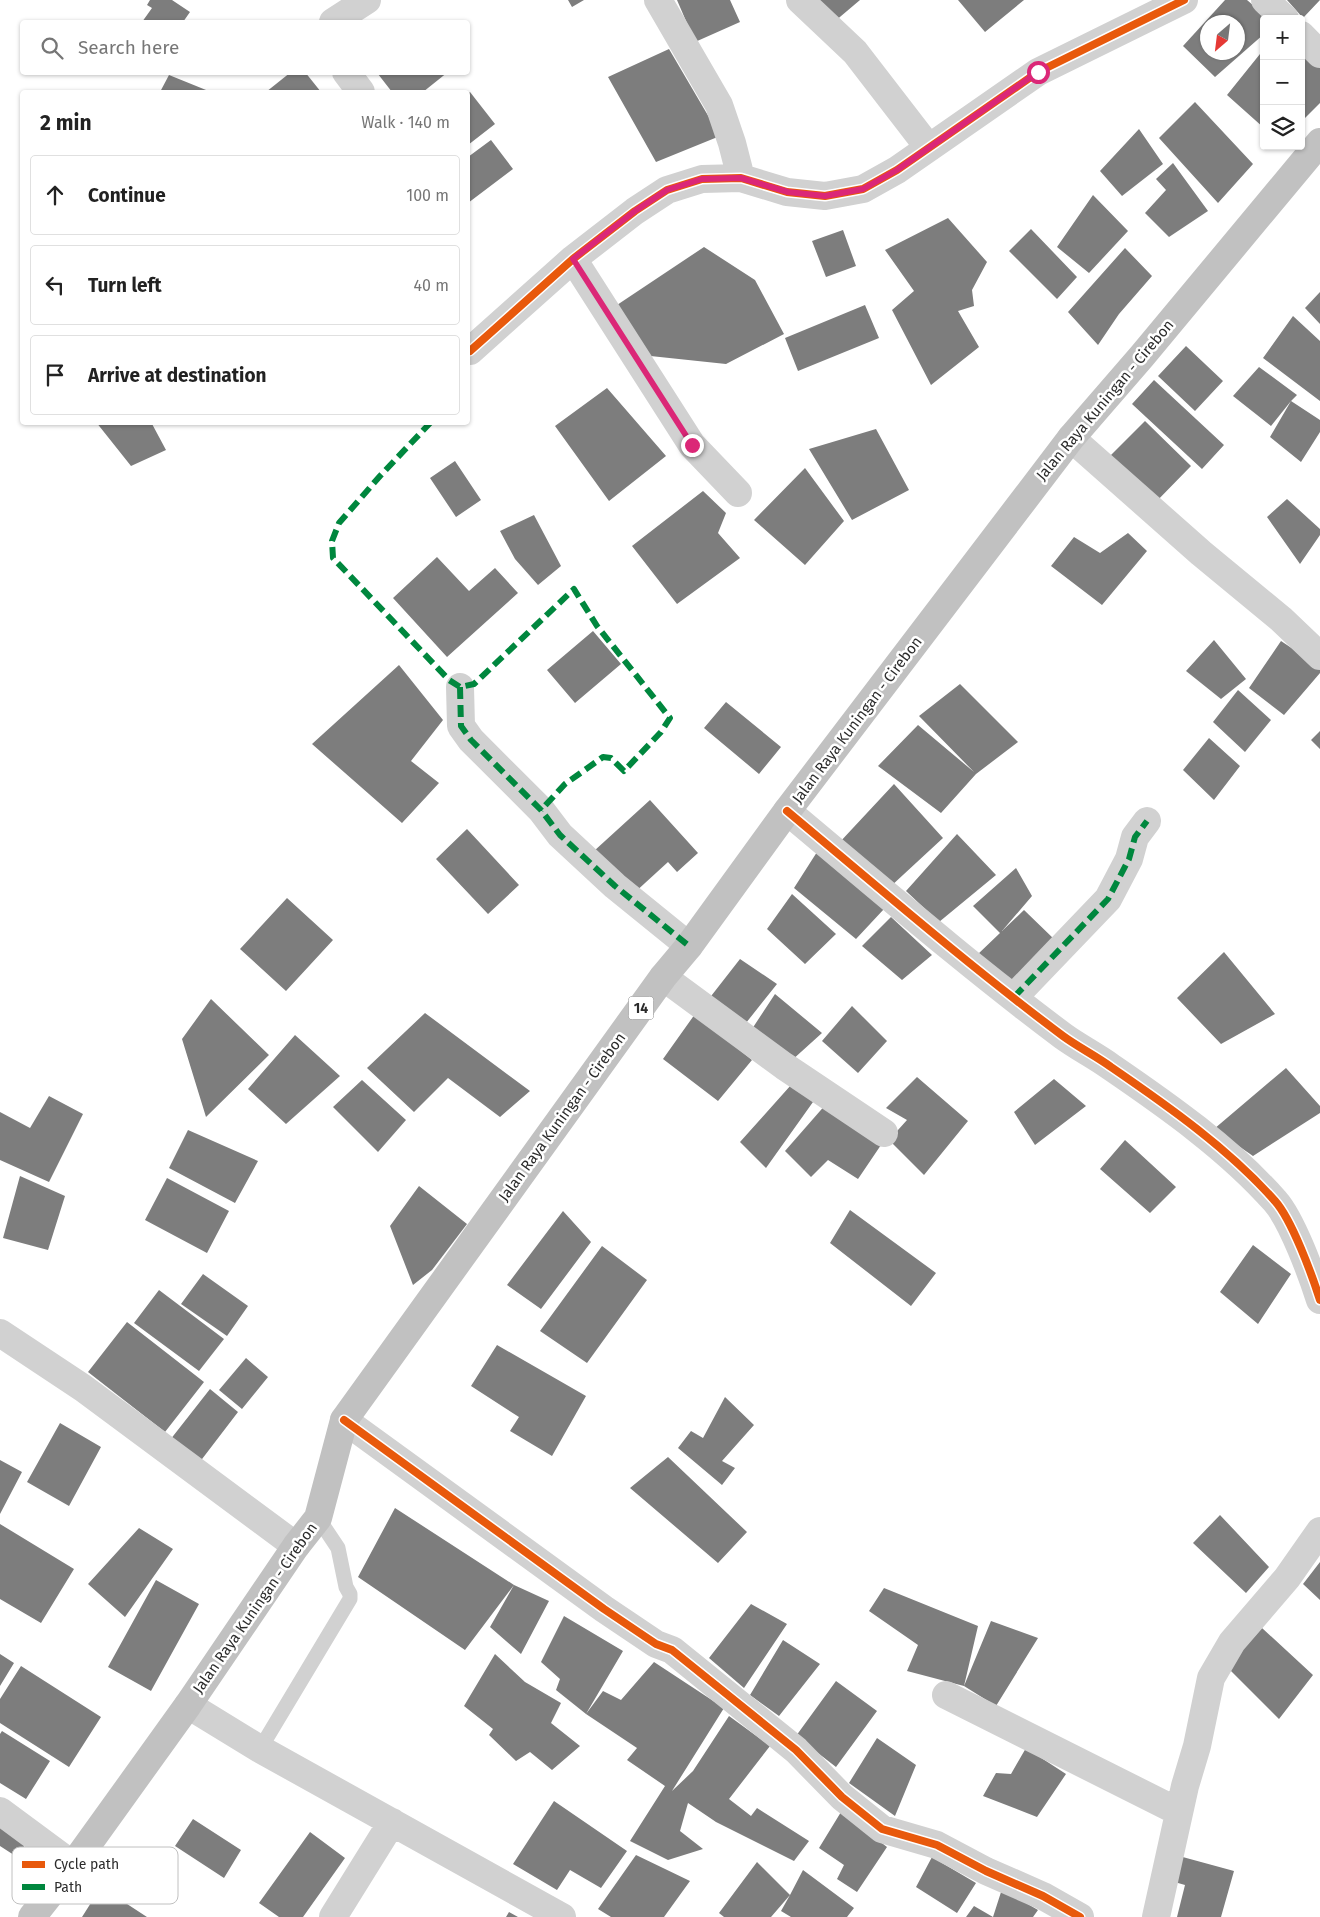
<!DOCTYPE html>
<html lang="en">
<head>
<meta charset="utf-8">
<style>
  :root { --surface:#fff; --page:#f2f2f2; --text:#222; --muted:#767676; --line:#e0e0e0 }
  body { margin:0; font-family:"Fira Sans",sans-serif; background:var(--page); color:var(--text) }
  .controls { position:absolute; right:15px; top:15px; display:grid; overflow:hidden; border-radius:5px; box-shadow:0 1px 4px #0004 }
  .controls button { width:45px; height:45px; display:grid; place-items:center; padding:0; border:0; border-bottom:1px solid var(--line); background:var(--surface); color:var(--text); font:25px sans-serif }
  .compass { position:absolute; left:1200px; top:15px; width:45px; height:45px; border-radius:50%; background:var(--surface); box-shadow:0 1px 4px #0004; rotate:208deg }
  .stop { position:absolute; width:15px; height:15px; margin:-11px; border:4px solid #db2777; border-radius:50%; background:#fff }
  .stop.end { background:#db2777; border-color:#fff; box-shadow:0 1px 5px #0008 }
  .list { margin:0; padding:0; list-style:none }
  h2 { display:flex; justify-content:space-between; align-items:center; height:65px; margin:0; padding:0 20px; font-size:21px }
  h2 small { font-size:16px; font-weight:400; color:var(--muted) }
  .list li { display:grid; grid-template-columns:32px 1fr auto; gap:15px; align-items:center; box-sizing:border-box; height:80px; margin:0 10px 10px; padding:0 10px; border:1px solid var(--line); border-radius:5px }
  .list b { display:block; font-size:19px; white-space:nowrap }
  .list em { font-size:16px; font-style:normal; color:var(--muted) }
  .icon { flex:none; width:28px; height:28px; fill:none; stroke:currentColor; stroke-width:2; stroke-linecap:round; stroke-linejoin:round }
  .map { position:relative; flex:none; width:1320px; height:1917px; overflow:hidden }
  .search { position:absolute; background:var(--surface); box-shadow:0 1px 4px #0004; left:20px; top:20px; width:450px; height:55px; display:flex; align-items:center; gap:12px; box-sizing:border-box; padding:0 18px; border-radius:5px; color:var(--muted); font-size:19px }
  .panel { position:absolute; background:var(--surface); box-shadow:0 1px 4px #0004; left:20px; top:90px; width:450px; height:335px; border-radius:5px }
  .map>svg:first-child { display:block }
  .building { fill:#7d7d7d; fill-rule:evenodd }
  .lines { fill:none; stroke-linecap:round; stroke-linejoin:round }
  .service { stroke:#d1d1d1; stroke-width:15 }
  .minor { stroke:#d1d1d1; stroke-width:28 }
  .trunk { stroke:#c1c1c1; stroke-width:28 }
  .quiet { stroke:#00873e; stroke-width:6; stroke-dasharray:12 6; stroke-linecap:butt }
  .cycleway-casing { stroke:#fff; stroke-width:11 }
  .cycleway { stroke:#e8590c; stroke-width:8 }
  .route { stroke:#db2777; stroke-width:6 }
  .labels { text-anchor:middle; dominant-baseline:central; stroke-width:5; stroke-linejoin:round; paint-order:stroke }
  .shield { fill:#fff; stroke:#6b6b6b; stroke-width:1 }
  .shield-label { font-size:14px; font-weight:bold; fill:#2c2c2c }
  .street-label { font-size:15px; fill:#2c2c2c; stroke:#fff }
  .key { fill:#fff; stroke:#c0c0c0; stroke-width:1 }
  .key-label { font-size:14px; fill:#2c2c2c }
</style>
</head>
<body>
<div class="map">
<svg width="1320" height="1917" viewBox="0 0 1320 1917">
  <rect width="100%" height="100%" fill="#fff"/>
  <!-- building -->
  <path class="building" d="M 150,0 L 172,0 L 190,12 L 183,22 L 142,22 L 152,8 L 147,5 Z
    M 568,0 L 584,0 L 572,7 Z
    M 677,0 L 730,0 L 740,22 L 695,42 Z
    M 816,0 L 860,0 L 834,22 Z
    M 958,0 L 1024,0 L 985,32 Z
    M 1225,0 L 1247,0 L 1269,19 L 1264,19 L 1264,34 L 1215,77 L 1183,46 ZM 1208,22 L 1238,22 L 1238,52 L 1208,52 Z
    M 1287,0 L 1320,0 L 1303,18 Z
    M 669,49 L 720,136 L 656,162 L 608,77 Z
    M 1264,49 L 1264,128 L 1227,95 Z
    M 1301,49 L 1320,68 L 1320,103 L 1301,122 Z
    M 291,72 L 305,72 L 321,92 L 266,92 Z
    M 380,72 L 448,72 L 423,92 L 392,92 L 378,74 Z
    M 169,75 L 211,92 L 160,92 Z
    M 470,92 L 495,124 L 468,145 L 468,94 Z
    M 1195,102 L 1253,164 L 1218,203 L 1159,138 Z
    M 1139,129 L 1163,164 L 1122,196 L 1100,171 Z
    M 491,140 L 513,169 L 468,203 L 468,157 Z
    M 1173,163 L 1208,211 L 1169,237 L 1145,213 L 1166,190 L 1156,179 Z
    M 1093,195 L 1128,231 L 1089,273 L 1057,247 Z
    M 948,218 L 987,262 L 972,290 L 974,306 L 958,311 L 979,347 L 931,385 L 892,310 L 914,291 L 885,250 Z
    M 1031,229 L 1077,277 L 1057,299 L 1009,251 Z
    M 843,230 L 856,266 L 826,277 L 812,241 Z
    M 704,247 L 755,280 L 784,334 L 726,364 L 641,355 L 611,309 Z
    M 1125,248 L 1152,276 L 1119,314 L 1098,345 L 1068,312 Z
    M 1320,292 L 1320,324 L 1305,308 Z
    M 865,305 L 879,338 L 798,371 L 785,338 Z
    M 1293,316 L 1320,341 L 1320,401 L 1263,358 Z
    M 1186,346 L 1223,381 L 1195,411 L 1158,376 Z
    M 1259,367 L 1297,395 L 1291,401 L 1320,420 L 1320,432 L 1301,462 L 1270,437 L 1291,401 L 1271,426 L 1233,396 Z
    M 1154,380 L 1224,445 L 1202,469 L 1132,404 Z
    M 607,388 L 666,456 L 609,501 L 555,426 Z
    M 1145,421 L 1191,466 L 1151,507 L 1105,461 Z
    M 96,422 L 151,422 L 166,450 L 131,466 Z
    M 876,429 L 909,490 L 852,520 L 809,449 Z
    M 455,461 L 481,500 L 456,517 L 430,478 Z
    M 805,468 L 844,521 L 805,565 L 754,520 Z
    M 703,491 L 726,513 L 718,533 L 740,558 L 677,604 L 632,546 Z
    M 1287,499 L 1320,529 L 1320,535 L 1300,564 L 1267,517 Z
    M 534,515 L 561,566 L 538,585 L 515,559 L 500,531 Z
    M 1128,533 L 1147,551 L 1102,605 L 1051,566 L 1074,537 L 1100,553 Z
    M 437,557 L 469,591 L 495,568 L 518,593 L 447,657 L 393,598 Z
    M 593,631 L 621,664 L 575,703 L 547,670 Z
    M 1214,640 L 1246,679 L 1221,699 L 1186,671 Z
    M 1281,641 L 1320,667 L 1320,673 L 1284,715 L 1249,688 Z
    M 399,665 L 443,720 L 411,761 L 439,783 L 402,823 L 312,744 Z
    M 960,684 L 1018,742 L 976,774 L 941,813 L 878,766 L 918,725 L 974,772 L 919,716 Z
    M 1238,690 L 1271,720 L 1245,752 L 1213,722 Z
    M 726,702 L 781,747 L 759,774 L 704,728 Z
    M 1320,731 L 1320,749 L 1311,740 Z
    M 1209,738 L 1240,766 L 1214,800 L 1183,770 Z
    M 894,784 L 943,838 L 890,887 L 839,843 Z
    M 650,800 L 698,853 L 677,872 L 668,862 L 633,894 L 594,851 Z
    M 467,829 L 519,885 L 488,914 L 436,859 Z
    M 957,834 L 996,875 L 939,922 L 906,891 Z
    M 817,852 L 884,909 L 856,939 L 794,888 Z
    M 1016,868 L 1032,896 L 1002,931 L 1024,910 L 1055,940 L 1011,988 L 977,955 L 1000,933 L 973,906 Z
    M 792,894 L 836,934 L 805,964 L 767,929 Z
    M 287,898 L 333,940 L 286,991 L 240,949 Z
    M 891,917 L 932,955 L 902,980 L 862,946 Z
    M 1224,952 L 1275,1014 L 1221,1044 L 1177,998 Z
    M 740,959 L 777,984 L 742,1028 L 708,1000 Z
    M 775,994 L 822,1033 L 791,1061 L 750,1032 Z
    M 211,999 L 269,1055 L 206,1117 L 182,1039 Z
    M 852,1006 L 887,1041 L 858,1073 L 822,1041 Z
    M 425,1013 L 530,1091 L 500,1117 L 448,1078 L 414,1112 L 367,1068 Z
    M 695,1014 L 752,1060 L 718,1101 L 663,1059 Z
    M 295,1035 L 340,1076 L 286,1124 L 248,1089 Z
    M 1286,1068 L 1320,1106 L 1320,1113 L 1253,1156 L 1214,1129 Z
    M 917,1077 L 968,1121 L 924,1175 L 889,1140 L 907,1120 L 886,1108 Z
    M 1054,1079 L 1086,1106 L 1035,1145 L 1014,1112 Z
    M 362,1080 L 406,1120 L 378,1152 L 333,1107 Z
    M 791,1085 L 813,1102 L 766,1168 L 740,1142 Z
    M 49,1096 L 83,1114 L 49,1182 L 0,1160 L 0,1112 L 30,1128 Z
    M 827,1103 L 881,1145 L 858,1179 L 828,1160 L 811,1177 L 785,1151 Z
    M 188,1130 L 258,1161 L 235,1203 L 169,1168 Z
    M 1125,1140 L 1176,1187 L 1150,1213 L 1100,1169 Z
    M 20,1176 L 65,1196 L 48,1250 L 3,1238 Z
    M 167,1178 L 229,1211 L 207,1253 L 145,1220 Z
    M 419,1186 L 467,1224 L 432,1270 L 413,1285 L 390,1226 Z
    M 850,1210 L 936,1273 L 911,1306 L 830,1243 Z
    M 563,1211 L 591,1242 L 541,1309 L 507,1285 Z
    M 1253,1245 L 1291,1274 L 1258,1324 L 1220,1292 Z
    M 602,1246 L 647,1280 L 587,1363 L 540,1331 Z
    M 203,1274 L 248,1306 L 227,1336 L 181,1304 Z
    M 159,1290 L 224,1339 L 199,1371 L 134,1323 Z
    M 127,1322 L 204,1382 L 165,1432 L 88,1372 Z
    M 497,1345 L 586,1396 L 552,1456 L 510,1431 L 519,1417 L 471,1386 Z
    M 246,1358 L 268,1377 L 242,1409 L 219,1390 Z
    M 210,1389 L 238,1412 L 199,1463 L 170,1440 Z
    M 725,1397 L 754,1425 L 722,1461 L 735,1468 L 722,1485 L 678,1448 L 691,1431 L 703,1438 Z
    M 60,1423 L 101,1447 L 69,1506 L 27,1482 Z
    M 668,1457 L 747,1532 L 718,1563 L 630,1488 Z
    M 0,1460 L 22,1472 L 0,1514 Z
    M 395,1508 L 514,1585 L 465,1650 L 358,1577 Z
    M 1220,1515 L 1269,1567 L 1246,1593 L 1193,1543 Z
    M 0,1524 L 74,1569 L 41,1623 L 0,1599 Z
    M 139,1528 L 173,1549 L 125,1617 L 88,1584 Z
    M 1320,1562 L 1320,1600 L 1303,1584 Z
    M 156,1580 L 199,1604 L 151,1691 L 108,1667 Z
    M 514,1585 L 549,1601 L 521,1654 L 490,1627 Z
    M 884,1588 L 978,1626 L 964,1686 L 991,1621 L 1038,1638 L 996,1706 L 964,1686 L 907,1671 L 918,1645 L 869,1611 Z
    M 751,1604 L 787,1624 L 744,1688 L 709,1658 Z
    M 564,1616 L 623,1651 L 586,1714 L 556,1690 L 560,1679 L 541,1662 Z
    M 1262,1628 L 1313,1675 L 1279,1719 L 1227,1667 Z
    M 783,1640 L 820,1664 L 779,1716 L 750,1695 Z
    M 0,1654 L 14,1663 L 0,1686 Z
    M 495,1654 L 525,1682 L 561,1703 L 551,1723 L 580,1746 L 552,1770 L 530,1752 L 516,1761 L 489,1735 L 493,1729 L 464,1706 Z
    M 654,1662 L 724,1708 L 672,1791 L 693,1771 L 729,1716 L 770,1746 L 729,1799 L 751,1816 L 757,1808 L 809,1841 L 794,1861 L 716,1822 L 688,1803 L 680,1831 L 703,1849 L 668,1860 L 630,1841 L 665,1786 L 627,1760 L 637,1748 L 586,1714 L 603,1691 L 621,1700 Z
    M 21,1666 L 101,1717 L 69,1767 L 0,1723 L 0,1699 Z
    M 836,1681 L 877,1711 L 836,1767 L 796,1736 Z
    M 2,1731 L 50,1761 L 26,1799 L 0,1783 L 0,1734 Z
    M 877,1738 L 916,1765 L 895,1816 L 849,1783 Z
    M 1026,1748 L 1066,1774 L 1037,1817 L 983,1796 L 996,1773 L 1011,1774 Z
    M 554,1801 L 627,1851 L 601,1888 L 570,1870 L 557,1890 L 513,1864 Z
    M 841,1812 L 887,1847 L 857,1892 L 837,1879 L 844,1865 L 819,1848 Z
    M 0,1815 L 31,1836 L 17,1857 L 0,1846 Z
    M 193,1819 L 241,1850 L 224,1878 L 175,1846 Z
    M 310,1832 L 345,1858 L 303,1917 L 279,1917 L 259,1903 Z
    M 636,1855 L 690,1881 L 664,1917 L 611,1917 L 598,1909 Z
    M 1179,1856 L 1234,1871 L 1221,1917 L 1177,1917 L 1185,1885 L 1171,1881 Z
    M 932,1857 L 976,1883 L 957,1913 L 916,1887 Z
    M 757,1862 L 790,1895 L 803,1870 L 854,1908 L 847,1917 L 791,1917 L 781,1911 L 790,1895 L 771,1917 L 724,1917 L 719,1913 Z
    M 101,1887 L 147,1917 L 82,1917 Z
    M 1002,1889 L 1038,1910 L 1033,1917 L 966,1917 L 974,1906 L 993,1917 Z
    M 509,1912 L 518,1917 L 506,1917 Z"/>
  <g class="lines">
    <!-- service -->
    <path class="service" d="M 260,1749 L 350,1599 L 350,1594 L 346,1587 L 338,1548 L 318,1518"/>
    <!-- minor -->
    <path class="minor" d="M 658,0 L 719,105 L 732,143 L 741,178
      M 800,0 L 855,52 L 929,148
      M 1265,0 L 1285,19
      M 333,22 L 367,0
      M 1301,35 L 1320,54
      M 346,72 L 361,92
      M 573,259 L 692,445 L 738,493
      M 468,349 L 470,351 L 573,259 L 635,211 L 667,190 L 702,179 L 741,178 L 787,192 L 825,196 L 863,189 L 897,170 L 1038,72 L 1184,0
      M 1071,438 L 1201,553 L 1281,619 L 1320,656
      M 460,687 L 461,726 L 471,740 L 541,810 L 560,835 L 615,886 L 689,946
      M 787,811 C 878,887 968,965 1063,1036 C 1078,1047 1096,1056 1111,1067 C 1168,1106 1229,1149 1275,1201 C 1292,1220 1312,1275 1320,1300
      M 663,977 L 784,1066 L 884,1133
      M 1014,997 L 1108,899 L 1129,859 L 1135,837 L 1147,821
      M 0,1333 L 83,1388 L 296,1546
      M 344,1420 L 604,1609 L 656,1644 L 672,1650 L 796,1750 L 842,1797 L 882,1829 L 937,1845 L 986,1871 L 1043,1896 L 1080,1917
      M 946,1695 L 1179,1812
      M 188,1705 L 260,1749 L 562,1917
      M 0,1811 L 73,1865
      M 333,1917 L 392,1822
      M 1156,1917 L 1185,1786 L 1197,1746 L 1211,1678 L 1232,1642 L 1287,1578 L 1320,1531"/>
    <!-- trunk -->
    <path class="trunk" d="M 32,1917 L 73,1865 L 188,1705 L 296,1546 L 318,1518 L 344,1420 L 663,977 L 689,946 L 787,811 L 1071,438 L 1142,356 L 1320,142"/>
    <!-- quiet -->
    <path class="quiet" d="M 431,422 L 380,476 L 339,523 L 332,541 L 333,558 L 449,680 L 460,687 L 474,684 L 574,589 L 597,626 L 670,718 L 661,732 L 624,771 L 611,758 L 603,757 L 565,784 L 541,810
      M 460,687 L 461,726 L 471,740 L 541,810 L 560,835 L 615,886 L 689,946
      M 1014,997 L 1108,899 L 1129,859 L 1135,837 L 1147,821"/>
    <!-- cycleway casing -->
    <g class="cycleway-casing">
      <path id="cycleway" d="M 468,349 L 470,351 L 573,259 L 635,211 L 667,190 L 702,179 L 741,178 L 787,192 L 825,196 L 863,189 L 897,170 L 1038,72 L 1184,0
        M 787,811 C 878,887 968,965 1063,1036 C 1078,1047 1096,1056 1111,1067 C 1168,1106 1229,1149 1275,1201 C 1292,1220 1312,1275 1320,1300
        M 344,1420 L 604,1609 L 656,1644 L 672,1650 L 796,1750 L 842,1797 L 882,1829 L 937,1845 L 986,1871 L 1043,1896 L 1080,1917"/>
    </g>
    <!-- cycleway -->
    <use href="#cycleway" class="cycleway"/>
  </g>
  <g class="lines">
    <!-- route -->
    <path class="route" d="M 692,445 L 573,259 L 635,211 L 667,190 L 702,179 L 741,178 L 788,192 L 825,196 L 863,189 L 897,170 L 1038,72"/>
  </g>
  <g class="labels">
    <!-- shield labels -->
    <rect class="shield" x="628.5" y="996.5" width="25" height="23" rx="4"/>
    <g class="shield-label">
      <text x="641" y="1008">14</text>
    </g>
    <!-- street labels -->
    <g class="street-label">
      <text transform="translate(1105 400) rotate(-50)">Jalan Raya Kuningan - Cirebon</text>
      <text transform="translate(857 720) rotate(-53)">Jalan Raya Kuningan - Cirebon</text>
      <text transform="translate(562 1117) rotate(-54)">Jalan Raya Kuningan - Cirebon</text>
      <text transform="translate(255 1608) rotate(-55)">Jalan Raya Kuningan - Cirebon</text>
    </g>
  </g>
  <!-- legend -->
  <rect x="12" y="1847" width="166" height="57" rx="8" class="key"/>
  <rect x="22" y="1861" width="23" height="7" fill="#e8590c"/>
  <rect x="22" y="1884" width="23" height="6" fill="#00873e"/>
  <g class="key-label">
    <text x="54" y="1869">Cycle path</text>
    <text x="54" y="1892">Path</text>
  </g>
</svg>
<div class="controls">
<button>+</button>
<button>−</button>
<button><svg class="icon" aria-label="layers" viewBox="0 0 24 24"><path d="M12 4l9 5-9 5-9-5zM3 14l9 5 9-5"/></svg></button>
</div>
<svg class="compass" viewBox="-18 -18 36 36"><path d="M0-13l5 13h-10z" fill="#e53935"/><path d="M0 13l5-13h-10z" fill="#767676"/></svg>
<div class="stop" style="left:1038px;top:72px"></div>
<div class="stop end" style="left:692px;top:445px"></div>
<div class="search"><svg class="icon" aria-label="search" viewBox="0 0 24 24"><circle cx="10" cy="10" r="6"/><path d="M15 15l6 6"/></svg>Search here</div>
<section class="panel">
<h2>2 min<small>Walk · 140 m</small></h2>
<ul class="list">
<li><svg class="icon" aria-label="ahead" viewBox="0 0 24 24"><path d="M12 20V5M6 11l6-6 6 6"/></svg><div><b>Continue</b></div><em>100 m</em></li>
<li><svg class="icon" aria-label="left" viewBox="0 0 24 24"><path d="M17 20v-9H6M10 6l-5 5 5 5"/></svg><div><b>Turn left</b></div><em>40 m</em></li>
<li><svg class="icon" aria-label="arrive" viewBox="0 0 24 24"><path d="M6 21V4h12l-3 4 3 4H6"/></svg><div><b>Arrive at destination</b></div></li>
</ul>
</section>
</div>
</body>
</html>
